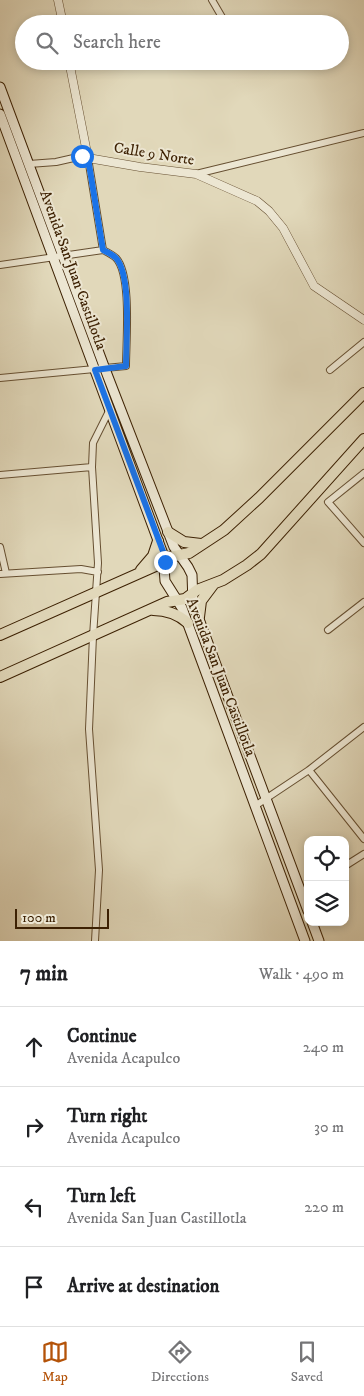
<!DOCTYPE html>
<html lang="en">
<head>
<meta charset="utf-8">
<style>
  :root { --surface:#fff; --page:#f6f6f6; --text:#202124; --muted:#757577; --line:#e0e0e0; --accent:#b45309 }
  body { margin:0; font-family:"IM FELL DW Pica",serif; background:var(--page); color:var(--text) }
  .controls { position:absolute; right:15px; bottom:15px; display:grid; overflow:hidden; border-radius:10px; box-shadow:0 2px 8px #0003 }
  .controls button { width:45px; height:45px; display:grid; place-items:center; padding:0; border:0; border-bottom:1px solid var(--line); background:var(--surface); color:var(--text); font:25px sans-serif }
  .scale { position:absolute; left:15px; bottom:12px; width:94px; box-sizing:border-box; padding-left:5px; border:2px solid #3d2103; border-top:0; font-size:14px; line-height:18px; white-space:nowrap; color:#3d2103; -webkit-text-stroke:4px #ece6d2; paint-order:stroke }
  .stop { position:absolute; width:15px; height:15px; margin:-11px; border:4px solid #1a73e8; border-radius:50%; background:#fff }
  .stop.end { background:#1a73e8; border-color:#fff; box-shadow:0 1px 5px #0008 }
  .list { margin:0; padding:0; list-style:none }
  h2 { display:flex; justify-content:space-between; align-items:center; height:65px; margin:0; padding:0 20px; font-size:21px }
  h2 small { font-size:16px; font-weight:400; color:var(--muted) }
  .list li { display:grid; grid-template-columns:32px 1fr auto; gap:15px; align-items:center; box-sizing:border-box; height:80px; padding:0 20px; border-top:1px solid var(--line) }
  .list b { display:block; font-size:19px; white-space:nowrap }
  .list p { margin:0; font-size:16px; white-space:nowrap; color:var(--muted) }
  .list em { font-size:16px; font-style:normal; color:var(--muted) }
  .icon { flex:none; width:28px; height:28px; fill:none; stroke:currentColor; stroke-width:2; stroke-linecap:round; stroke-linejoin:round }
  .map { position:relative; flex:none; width:364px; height:941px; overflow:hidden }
  .search { position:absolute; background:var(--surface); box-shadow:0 2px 8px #0003; left:15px; right:15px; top:15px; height:55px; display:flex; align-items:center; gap:12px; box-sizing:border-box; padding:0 18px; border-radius:28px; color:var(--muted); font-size:19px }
  .sheet { height:385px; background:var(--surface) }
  nav { display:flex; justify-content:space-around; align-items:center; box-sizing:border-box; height:70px; border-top:1px solid var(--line); background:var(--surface); font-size:14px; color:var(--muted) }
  nav a { display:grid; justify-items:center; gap:2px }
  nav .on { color:var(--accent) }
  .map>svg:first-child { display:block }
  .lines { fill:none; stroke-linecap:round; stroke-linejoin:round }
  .minor-casing { stroke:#664f31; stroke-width:8 }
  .tertiary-casing { stroke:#664f31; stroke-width:9 }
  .secondary-casing { stroke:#3d2103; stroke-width:11 }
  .trunk-casing { stroke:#3d2103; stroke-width:12 }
  .minor { stroke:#ece6d2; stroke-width:6 }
  .tertiary { stroke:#ece6d2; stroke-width:8 }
  .secondary { stroke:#ece6d2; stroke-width:9 }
  .trunk { stroke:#e1d8ba; stroke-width:10 }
  .route { stroke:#1a73e8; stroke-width:6 }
  .labels { text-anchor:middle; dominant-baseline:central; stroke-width:4; stroke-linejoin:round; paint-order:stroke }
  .street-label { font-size:15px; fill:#3d2103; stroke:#ece6d2 }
</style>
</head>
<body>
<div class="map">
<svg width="364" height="941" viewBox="0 0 364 941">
  <rect width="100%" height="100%" fill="#e1d8ba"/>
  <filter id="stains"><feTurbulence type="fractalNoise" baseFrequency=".004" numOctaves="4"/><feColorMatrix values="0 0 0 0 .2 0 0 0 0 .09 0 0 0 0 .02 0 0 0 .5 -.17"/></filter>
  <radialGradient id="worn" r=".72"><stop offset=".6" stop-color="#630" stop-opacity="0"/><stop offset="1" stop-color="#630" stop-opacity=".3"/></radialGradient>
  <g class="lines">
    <!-- minor casing -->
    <g class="minor-casing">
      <path id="minor" d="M 212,0 L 226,24
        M 29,164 L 56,162 L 78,157 L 88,158 L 103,250
        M 196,174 L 364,133
        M 0,265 L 103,250
        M 330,370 L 364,342
        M 0,378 L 126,366 C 126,342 132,275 116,258 C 113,255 107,252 103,250
        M 364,473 L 328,502 L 364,543
        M 0,475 L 92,467
        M 0,547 L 6,573
        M 0,574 L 81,569 L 98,572
        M 328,630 L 364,602
        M 309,770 L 364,839
        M 255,806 L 309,770 L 364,727
        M 345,866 L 364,854
        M 95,941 L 99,870 L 89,729 L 93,636 L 98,563 L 92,467 L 93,443 L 110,409"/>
    </g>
    <!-- tertiary casing -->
    <g class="tertiary-casing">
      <path id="tertiary" d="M 58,0 L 63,24
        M 69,61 L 88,158 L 140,167 L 196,174 L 257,201 L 269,211 L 283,228 L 314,286 L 364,320"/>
    </g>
    <!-- secondary casing -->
    <g class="secondary-casing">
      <path id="secondary" d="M 0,87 L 105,369 L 174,547 L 188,567 L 192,575 L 193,603 L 308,911
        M 0,114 L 163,554 L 165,581 L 182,608 L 305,941
        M 312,922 L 319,941"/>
    </g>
    <!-- trunk casing -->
    <g class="trunk-casing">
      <path id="trunk" d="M 168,532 L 184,542 L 201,544
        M 141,570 L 153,556 L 158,541
        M 153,610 C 167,610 178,614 188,623
        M 199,617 L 201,601 L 213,585
        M 0,635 L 160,564 L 170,557 L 189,553 L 224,530 L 259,498 L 364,393
        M 0,677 L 167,602 L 185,599 L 197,590 L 223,580 L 247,565 L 261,554 L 364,439"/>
    </g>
    <!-- minor -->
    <use href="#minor" class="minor"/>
    <!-- tertiary -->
    <use href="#tertiary" class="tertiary"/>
    <!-- secondary -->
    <use href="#secondary" class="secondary"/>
    <!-- trunk -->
    <use href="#trunk" class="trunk"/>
  </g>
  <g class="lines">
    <!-- route -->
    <path class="route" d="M 82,156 L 88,158 L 103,250 C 107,252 113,255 116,258 C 132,276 126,342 126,366 L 95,370 L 164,554 L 165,562"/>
  </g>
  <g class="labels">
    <!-- street labels -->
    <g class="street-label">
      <text transform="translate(154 154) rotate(9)">Calle 9 Norte</text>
      <text transform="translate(73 270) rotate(70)">Avenida San Juan Castillotla</text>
      <text transform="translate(221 677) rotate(69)">Avenida San Juan Castillotla</text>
    </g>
  </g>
  <rect width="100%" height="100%" filter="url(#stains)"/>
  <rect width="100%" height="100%" fill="url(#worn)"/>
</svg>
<div class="controls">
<button><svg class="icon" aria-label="locate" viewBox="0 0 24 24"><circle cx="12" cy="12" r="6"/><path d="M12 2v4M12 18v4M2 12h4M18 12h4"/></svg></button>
<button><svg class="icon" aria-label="layers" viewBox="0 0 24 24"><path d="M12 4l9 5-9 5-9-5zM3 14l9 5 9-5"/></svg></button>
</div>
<div class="scale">100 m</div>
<div class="stop" style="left:82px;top:156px"></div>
<div class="stop end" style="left:165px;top:562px"></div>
<div class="search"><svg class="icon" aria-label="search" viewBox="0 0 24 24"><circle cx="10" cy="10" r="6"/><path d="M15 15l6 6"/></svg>Search here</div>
</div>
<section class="sheet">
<h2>7 min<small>Walk · 490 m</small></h2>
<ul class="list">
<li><svg class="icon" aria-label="ahead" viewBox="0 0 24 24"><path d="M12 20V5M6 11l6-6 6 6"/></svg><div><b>Continue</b><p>Avenida Acapulco</p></div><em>240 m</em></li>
<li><svg class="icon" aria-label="right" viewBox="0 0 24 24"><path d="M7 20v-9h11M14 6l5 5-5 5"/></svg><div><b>Turn right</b><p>Avenida Acapulco</p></div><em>30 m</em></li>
<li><svg class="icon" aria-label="left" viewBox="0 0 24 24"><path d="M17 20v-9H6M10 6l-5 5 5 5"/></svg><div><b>Turn left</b><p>Avenida San Juan Castillotla</p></div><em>220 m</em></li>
<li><svg class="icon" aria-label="arrive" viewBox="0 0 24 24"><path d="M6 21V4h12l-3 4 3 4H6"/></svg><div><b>Arrive at destination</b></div></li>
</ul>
</section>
<nav>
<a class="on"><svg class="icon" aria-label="map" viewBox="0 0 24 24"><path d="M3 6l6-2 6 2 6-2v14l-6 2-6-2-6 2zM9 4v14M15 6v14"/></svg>Map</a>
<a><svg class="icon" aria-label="directions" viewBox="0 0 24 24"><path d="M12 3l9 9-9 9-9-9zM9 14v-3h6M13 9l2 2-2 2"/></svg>Directions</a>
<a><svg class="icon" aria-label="saved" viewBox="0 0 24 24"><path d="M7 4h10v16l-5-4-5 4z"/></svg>Saved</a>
</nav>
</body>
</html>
